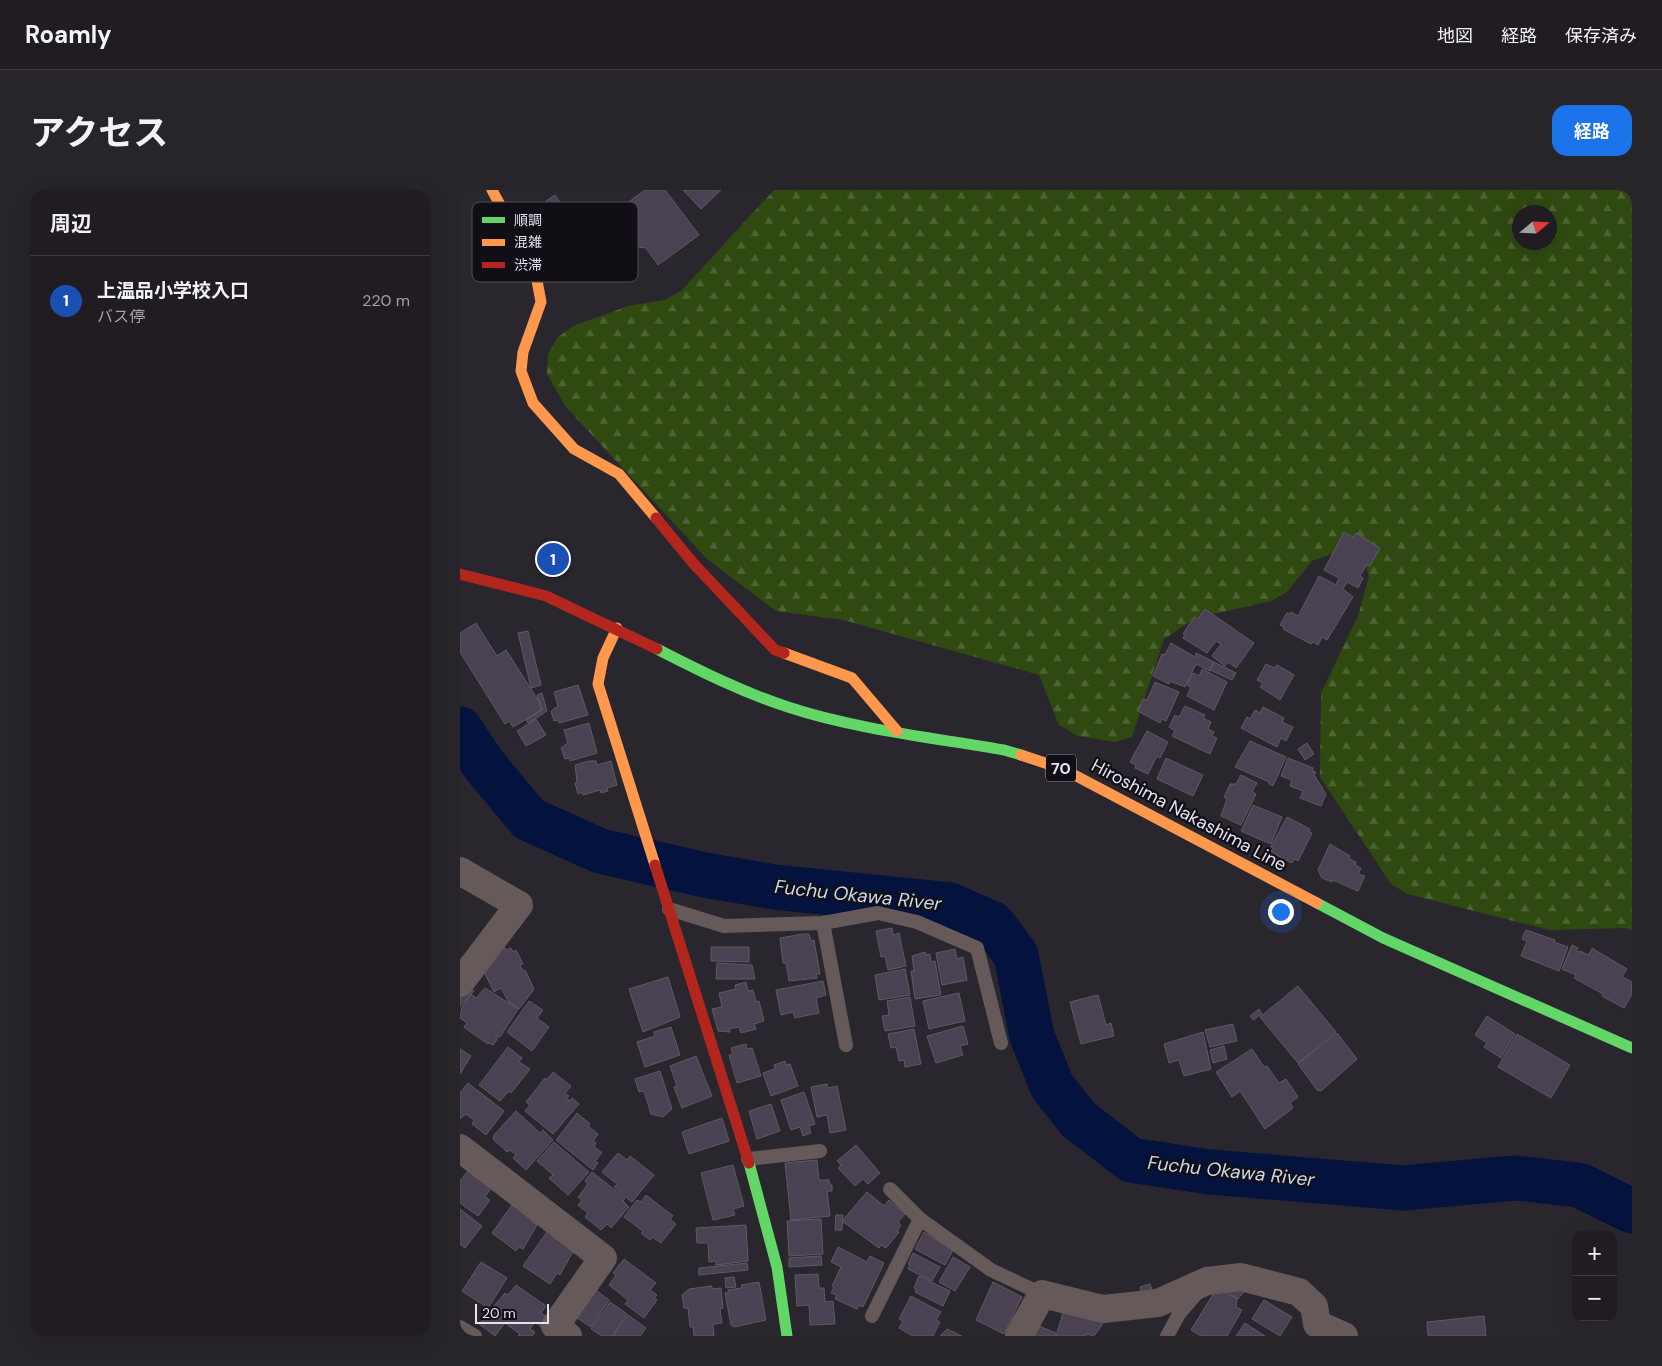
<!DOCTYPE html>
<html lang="ja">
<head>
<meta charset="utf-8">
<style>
  :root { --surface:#201c22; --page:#28252a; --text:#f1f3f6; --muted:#a2a1a5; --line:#3d3a40; --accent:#1a73e8 }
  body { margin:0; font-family:"DM Sans","Noto Sans JP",sans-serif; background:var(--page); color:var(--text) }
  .controls { position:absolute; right:15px; bottom:15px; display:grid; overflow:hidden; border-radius:10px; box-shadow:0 5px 20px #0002 }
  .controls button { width:45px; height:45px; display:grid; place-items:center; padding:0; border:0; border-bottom:1px solid var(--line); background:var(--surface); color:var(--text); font:25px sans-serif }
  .compass { position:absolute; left:1052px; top:15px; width:45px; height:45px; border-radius:50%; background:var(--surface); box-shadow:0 5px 20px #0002; rotate:71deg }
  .scale { position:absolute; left:15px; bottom:12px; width:74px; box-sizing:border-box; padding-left:5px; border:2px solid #e7e3ee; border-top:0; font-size:14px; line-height:18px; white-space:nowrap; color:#e7e3ee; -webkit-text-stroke:4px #110e15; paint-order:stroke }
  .you { position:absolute; left:820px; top:721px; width:18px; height:18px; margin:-12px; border:4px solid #fff; border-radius:50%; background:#1a73e8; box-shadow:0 0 0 8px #1a73e833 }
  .badge { display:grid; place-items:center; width:32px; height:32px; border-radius:50%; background:var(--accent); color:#fff; font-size:16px; font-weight:700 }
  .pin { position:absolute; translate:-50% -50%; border:2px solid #fff; box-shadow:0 1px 5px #0006 }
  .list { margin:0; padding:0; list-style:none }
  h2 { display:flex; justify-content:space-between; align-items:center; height:65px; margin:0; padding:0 20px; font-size:21px }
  h2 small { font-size:16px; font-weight:400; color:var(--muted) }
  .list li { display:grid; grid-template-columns:32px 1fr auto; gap:15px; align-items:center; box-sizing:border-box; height:90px; padding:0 20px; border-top:1px solid var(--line) }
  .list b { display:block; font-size:19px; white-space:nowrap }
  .list p { margin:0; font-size:16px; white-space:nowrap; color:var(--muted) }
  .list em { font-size:16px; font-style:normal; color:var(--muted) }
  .map { position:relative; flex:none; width:1172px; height:1146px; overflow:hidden; border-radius:15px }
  header { display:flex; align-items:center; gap:30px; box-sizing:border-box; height:70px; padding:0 25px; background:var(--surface); border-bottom:1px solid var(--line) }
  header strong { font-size:24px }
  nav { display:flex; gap:28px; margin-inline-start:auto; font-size:18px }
  .intro { display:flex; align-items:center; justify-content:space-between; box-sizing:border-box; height:120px; padding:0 30px }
  h1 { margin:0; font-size:35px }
  .button { padding:12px 22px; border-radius:15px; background:var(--accent); color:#fff; font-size:18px; font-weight:700 }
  main { display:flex; gap:30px; padding:0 30px }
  aside { flex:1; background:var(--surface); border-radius:15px; box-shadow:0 5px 20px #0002 }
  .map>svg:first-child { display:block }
  .forest { fill:url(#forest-firs); fill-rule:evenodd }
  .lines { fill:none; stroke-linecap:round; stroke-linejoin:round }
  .river { stroke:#04133e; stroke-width:45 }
  .building { fill:#4a4153; stroke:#5e5a62 }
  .lane { stroke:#655959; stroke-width:14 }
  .street { stroke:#655959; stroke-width:28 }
  .fast { stroke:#63d668; stroke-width:11 }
  .slow { stroke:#ff974d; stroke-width:11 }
  .jam { stroke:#b3261e; stroke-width:11 }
  .labels { text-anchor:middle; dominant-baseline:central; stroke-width:4.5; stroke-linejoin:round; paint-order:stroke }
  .shield { fill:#110e15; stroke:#a7a3ad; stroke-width:1 }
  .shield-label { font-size:16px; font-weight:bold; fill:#e7e3ee }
  .street-label { font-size:18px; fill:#e7e3ee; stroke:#110e15 }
  .water-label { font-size:19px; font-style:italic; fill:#ccd9ec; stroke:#110e15 }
  .key { fill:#110e15; stroke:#514e56; stroke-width:1 }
  .key-label { font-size:14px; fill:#e7e3ee }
</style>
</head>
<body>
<header>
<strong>Roamly</strong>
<nav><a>地図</a><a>経路</a><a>保存済み</a></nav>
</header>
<div class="intro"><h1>アクセス</h1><a class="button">経路</a></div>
<main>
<aside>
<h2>周辺<small></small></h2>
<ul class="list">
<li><span class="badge" style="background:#1a4fb4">1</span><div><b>上温品小学校入口</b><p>バス停</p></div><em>220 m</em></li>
</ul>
</aside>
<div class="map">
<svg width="1172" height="1146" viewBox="0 0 1172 1146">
  <defs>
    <pattern id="forest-firs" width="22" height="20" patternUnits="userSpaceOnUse" patternTransform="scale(1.25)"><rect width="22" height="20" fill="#2f4910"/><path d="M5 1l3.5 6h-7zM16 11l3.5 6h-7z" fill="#4d6333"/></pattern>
  </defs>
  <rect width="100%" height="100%" fill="#2a262e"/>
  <!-- forest -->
  <path class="forest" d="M 314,0 L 1172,0 L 1172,740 L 1165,738 L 1089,740 L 948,704 L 931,694 L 860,587 L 861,503 L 898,426 L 909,386 L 903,367 L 886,359 L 852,371 L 827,402 L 811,411 L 736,428 L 704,449 L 672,547 L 655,552 L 618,546 L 599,535 L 579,485 L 383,430 L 316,421 L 247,369 L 106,217 L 87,184 L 88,164 L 98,147 L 113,136 L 168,116 L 204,110 L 221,101 ZM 1060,22 L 1090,22 L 1090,52 L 1060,52 Z"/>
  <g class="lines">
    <!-- river -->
    <path class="river" d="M 0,539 L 24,575 L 69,629 L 140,661 L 245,685 L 314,697 L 490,715 L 533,734 L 556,765 L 572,846 L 592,896 L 618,929 L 671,970 L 749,982 L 943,998 L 1055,988 L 1119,995 L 1172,1021"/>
  </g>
  <!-- building -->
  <path class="building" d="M 185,0 L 205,0 L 239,45 L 198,75 L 186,58 L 172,56 L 166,49 L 161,53 L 144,30 Z
    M 223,0 L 261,0 L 241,19 Z
    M 95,5 L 105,20 L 96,26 L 86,11 Z
    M 884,342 L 893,347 L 896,343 L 920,358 L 910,376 L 907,374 L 900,386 L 903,388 L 898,398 L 887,392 L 883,399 L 893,407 L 867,450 L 862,447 L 858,455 L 853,452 L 851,454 L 823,439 L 824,437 L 820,435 L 827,423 L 830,424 L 831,422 L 838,426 L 859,386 L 876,395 L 879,388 L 864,380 Z
    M 745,419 L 794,453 L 776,478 L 768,472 L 765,476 L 752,466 L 761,454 L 756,451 L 747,463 L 723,448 L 725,445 L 723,444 L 734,427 L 738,429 Z
    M 16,433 L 37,466 L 46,460 L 80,513 L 79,515 L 82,520 L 53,537 L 49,531 L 45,534 L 0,462 L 0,443 Z
    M 68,441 L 81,495 L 71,498 L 58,443 Z
    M 711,453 L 735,467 L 736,463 L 754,472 L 750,481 L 736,474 L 725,497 L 710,491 L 709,494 L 693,486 L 702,464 L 705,465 Z
    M 754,472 L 776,483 L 772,490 L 750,480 Z
    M 806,474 L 815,478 L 817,475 L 834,485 L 820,510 L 800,497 L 803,493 L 797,490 Z
    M 742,479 L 767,492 L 754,520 L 727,506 L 731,497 L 727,495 L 733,483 L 739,486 Z
    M 695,492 L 719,502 L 706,531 L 702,529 L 700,533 L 678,521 L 683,509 L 687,510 Z
    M 118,495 L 128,525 L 99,533 L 98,530 L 94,531 L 91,521 L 98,516 L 94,502 Z
    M 82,503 L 87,521 L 68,533 L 66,530 L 82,519 L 77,505 Z
    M 725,516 L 745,525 L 743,528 L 751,532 L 748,539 L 754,542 L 752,546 L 757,548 L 750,564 L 712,546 L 715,541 L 709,537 L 715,525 L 719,527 Z
    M 803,517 L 824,528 L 822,532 L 833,537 L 826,551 L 821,548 L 817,557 L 781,538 L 787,527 L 790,529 L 795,520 L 800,523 Z
    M 76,529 L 86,545 L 66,556 L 57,541 Z
    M 129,533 L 137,563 L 110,571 L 109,568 L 105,569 L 101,558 L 108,553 L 104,540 Z
    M 687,541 L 708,552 L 700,568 L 697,566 L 688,584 L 675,578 L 676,575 L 670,572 Z
    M 790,551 L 826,567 L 813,596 L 809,594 L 809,592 L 775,577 Z
    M 847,553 L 854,564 L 845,570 L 838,559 Z
    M 706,568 L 743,585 L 733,606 L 697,589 Z
    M 828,568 L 853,578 L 852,581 L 856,582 L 854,585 L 866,604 L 861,616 L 840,608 L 843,601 L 830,596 L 832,590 L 821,586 Z
    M 129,571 L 136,571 L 137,575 L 151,571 L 157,595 L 147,598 L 148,601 L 141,603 L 140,600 L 123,605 L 122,602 L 118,604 L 115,593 L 117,592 L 115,575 Z
    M 781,585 L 797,593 L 792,602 L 796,604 L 781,635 L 761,626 L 767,609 L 764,607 L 770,594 L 776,594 Z
    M 793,615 L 822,627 L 811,654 L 781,641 Z
    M 827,627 L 850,639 L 849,642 L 852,643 L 838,671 L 835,669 L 832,673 L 811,662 L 813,658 L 811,657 Z
    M 870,654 L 890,666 L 889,669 L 896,672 L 895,675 L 901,678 L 898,684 L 905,686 L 898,701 L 873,690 L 872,692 L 862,688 L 858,680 Z
    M 432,738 L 433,745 L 439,743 L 446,776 L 428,780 L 425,766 L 421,767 L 416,741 Z
    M 1066,740 L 1095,750 L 1094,752 L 1108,757 L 1099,781 L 1061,766 L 1067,751 L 1062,749 Z
    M 343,744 L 349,744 L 351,751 L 354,750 L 360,784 L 356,784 L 357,788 L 329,791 L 326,773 L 323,773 L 320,748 Z
    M 42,753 L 46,760 L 51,758 L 53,762 L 56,760 L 63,774 L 60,775 L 63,781 L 65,780 L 74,799 L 59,819 L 48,811 L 41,798 L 34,802 L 19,772 Z
    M 1112,755 L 1118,758 L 1116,761 L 1119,762 L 1120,761 L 1129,765 L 1132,758 L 1167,779 L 1162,787 L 1171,791 L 1172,804 L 1164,818 L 1142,806 L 1143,804 L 1114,788 L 1116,785 L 1102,779 Z
    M 251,757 L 289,757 L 289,772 L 251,771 Z
    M 495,759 L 497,769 L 503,767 L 507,790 L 482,795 L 476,763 Z
    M 465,762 L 466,765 L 470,764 L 471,772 L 475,771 L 481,805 L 455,809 L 451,781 L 454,781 L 452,766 Z
    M 257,773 L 292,775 L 295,789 L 256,789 Z
    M 445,779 L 450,805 L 419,810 L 415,785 Z
    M 208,787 L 220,827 L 183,842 L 169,799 Z
    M 363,791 L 366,805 L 356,808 L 359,823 L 335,828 L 333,822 L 321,825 L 316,800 Z
    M 286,792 L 288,801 L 293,800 L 296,812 L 299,811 L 304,831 L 294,834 L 296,839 L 281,843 L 279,837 L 269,839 L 270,842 L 258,841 L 252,819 L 262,817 L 259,803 L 276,799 L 275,795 Z
    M 5,793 L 14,801 L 0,816 L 0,799 Z
    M 838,796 L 876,842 L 838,873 L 800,827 Z
    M 25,798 L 58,819 L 40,847 L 35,844 L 38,848 L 33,855 L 29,853 L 28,854 L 15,845 L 4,837 L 7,833 L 0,828 L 2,817 L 11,804 L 16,808 Z
    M 499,803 L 505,831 L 469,839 L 463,811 Z
    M 638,805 L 646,835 L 651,833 L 654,846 L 621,854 L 610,812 Z
    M 450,807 L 455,836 L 425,841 L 422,826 L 429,825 L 427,811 Z
    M 69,811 L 83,820 L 77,828 L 89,837 L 72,861 L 47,842 Z
    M 799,819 L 802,824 L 793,830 L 790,826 Z
    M 1027,826 L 1055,844 L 1041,868 L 1024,857 L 1027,853 L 1015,845 Z
    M 773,834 L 777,851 L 750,857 L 745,840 Z
    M 503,836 L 508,854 L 500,856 L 503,865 L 476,873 L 467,846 Z
    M 211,837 L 220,865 L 185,877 L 177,852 L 195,846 L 194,842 Z
    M 454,839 L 461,874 L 445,877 L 444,870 L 439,871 L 436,857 L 431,858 L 428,844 Z
    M 743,842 L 751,879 L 724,886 L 719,870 L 709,873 L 704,854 Z
    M 877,843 L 897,869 L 861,901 L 857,900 L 838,874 Z
    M 1057,844 L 1110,875 L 1091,908 L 1038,877 Z
    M 286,854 L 287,859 L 292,858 L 301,886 L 277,893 L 269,865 L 273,864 L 271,858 Z
    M 764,856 L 767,869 L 753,873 L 750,860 Z
    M 48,857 L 62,868 L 59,872 L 70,879 L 51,903 L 49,901 L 40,911 L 19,895 Z
    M 0,859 L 11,866 L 0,884 Z
    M 792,859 L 804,877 L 807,876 L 819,893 L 826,889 L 838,907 L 830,913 L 833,918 L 805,939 L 780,901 L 772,907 L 756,882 Z
    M 236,866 L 252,906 L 222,918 L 214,897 L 217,896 L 210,876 Z
    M 325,871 L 326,875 L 330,874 L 338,896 L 311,906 L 303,883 L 315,879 L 314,875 Z
    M 200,881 L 212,919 L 203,927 L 191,924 L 184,901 L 179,902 L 175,889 Z
    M 93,882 L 111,896 L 105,903 L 109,906 L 106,908 L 110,911 L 112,908 L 119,914 L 93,944 L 65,921 L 70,915 L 66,912 L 85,888 L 87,890 Z
    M 8,893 L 44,921 L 26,945 L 12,934 L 14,930 L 6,924 L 0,929 L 0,903 Z
    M 367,894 L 368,898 L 377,896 L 386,940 L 370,943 L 367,925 L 357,927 L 351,897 Z
    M 344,902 L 355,934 L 349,936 L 351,943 L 343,946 L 340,937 L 331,940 L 321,910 Z
    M 311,914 L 320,941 L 297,949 L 289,921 Z
    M 56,921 L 80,943 L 83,940 L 93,950 L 66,980 L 53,968 L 56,965 L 50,960 L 47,962 L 33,949 L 34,945 Z
    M 117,923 L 130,934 L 128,936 L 138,944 L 133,951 L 136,953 L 134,956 L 142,963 L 135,971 L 138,973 L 133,980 L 96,950 Z
    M 262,928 L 269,951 L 229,964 L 222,942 Z
    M 94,952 L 129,982 L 108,1005 L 89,988 L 93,985 L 77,971 Z
    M 396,955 L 420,983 L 408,994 L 403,989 L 395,996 L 378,978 L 381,975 L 377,971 Z
    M 158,963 L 167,970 L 170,966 L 194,985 L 172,1012 L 154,997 L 157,994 L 142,982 Z
    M 357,970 L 359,990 L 369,990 L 370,995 L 372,995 L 372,1001 L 367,1001 L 370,1026 L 331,1030 L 325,973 Z
    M 273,975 L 284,1016 L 273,1019 L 275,1025 L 253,1030 L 241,983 Z
    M 11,977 L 34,994 L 25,1007 L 30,1010 L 18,1026 L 0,1013 L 0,991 Z
    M 132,982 L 165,1008 L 163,1011 L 169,1017 L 151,1038 L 147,1034 L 141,1040 L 125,1027 L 128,1023 L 118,1015 L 122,1010 L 118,1007 L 128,994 L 125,991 Z
    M 407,1002 L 424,1016 L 429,1010 L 445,1024 L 438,1032 L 441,1035 L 437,1041 L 439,1042 L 426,1058 L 421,1055 L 419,1058 L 382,1031 Z
    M 186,1005 L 213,1026 L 210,1029 L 216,1034 L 201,1053 L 192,1047 L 190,1050 L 181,1043 L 183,1041 L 164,1027 L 177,1010 L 181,1012 Z
    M 52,1015 L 74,1026 L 71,1031 L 77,1035 L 63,1059 L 59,1057 L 56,1061 L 32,1043 Z
    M 0,1019 L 22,1036 L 5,1058 L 0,1054 Z
    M 376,1025 L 383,1025 L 382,1040 L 375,1040 Z
    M 361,1029 L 363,1064 L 329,1066 L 327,1031 Z
    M 286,1035 L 288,1071 L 256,1075 L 256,1071 L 249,1072 L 248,1053 L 237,1053 L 236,1038 Z
    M 91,1036 L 117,1054 L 100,1085 L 97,1083 L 90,1094 L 63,1076 Z
    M 464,1042 L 493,1060 L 485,1075 L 455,1059 Z
    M 378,1057 L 407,1072 L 410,1066 L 424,1073 L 403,1117 L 399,1115 L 397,1119 L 375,1109 L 377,1105 L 371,1103 L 374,1097 L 372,1096 L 381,1077 L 371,1072 Z
    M 453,1063 L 480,1077 L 472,1091 L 448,1079 L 450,1075 L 448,1074 Z
    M 361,1066 L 362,1075 L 329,1077 L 329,1068 Z
    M 493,1067 L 510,1077 L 495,1101 L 479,1092 Z
    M 164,1069 L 196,1093 L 190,1100 L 197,1105 L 194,1108 L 197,1110 L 184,1128 L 165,1114 L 168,1110 L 149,1095 L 156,1085 L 153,1083 Z
    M 21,1072 L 47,1088 L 28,1118 L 2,1101 Z
    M 287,1073 L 288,1080 L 239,1085 L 239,1078 Z
    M 358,1084 L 359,1098 L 364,1098 L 365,1112 L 373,1111 L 375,1134 L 350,1135 L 349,1115 L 337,1116 L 335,1085 Z
    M 459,1086 L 490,1101 L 483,1116 L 455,1102 L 456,1099 L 454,1098 Z
    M 274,1087 L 276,1097 L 266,1098 L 265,1088 Z
    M 299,1092 L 306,1130 L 274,1137 L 271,1135 L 265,1103 L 269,1102 L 268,1100 L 282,1098 L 281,1095 Z
    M 533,1092 L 562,1107 L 554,1123 L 557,1125 L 555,1129 L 552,1128 L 544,1144 L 516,1130 Z
    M 690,1094 L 692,1100 L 682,1103 L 680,1097 Z
    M 56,1095 L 86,1116 L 81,1123 L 88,1128 L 81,1137 L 75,1132 L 70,1139 L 75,1142 L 72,1146 L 58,1146 L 60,1144 L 45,1133 L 35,1146 L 19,1134 L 45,1103 L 48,1105 Z
    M 252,1096 L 252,1099 L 261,1098 L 263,1118 L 260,1119 L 262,1133 L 253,1134 L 254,1146 L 234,1146 L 233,1137 L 230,1137 L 228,1118 L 224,1118 L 222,1105 L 229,1099 Z
    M 133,1098 L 149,1110 L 131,1137 L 114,1126 Z
    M 757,1098 L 777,1109 L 776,1117 L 782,1120 L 767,1146 L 741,1146 L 731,1140 Z
    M 785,1100 L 778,1109 L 766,1101 Z
    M 451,1106 L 481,1122 L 476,1130 L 480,1132 L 473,1146 L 453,1146 L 439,1138 L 443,1131 L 439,1129 Z
    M 804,1110 L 832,1127 L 820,1146 L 792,1129 Z
    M 150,1112 L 167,1124 L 152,1146 L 142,1146 L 131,1139 Z
    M 604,1120 L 644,1132 L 634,1146 L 627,1144 L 626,1146 L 596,1146 Z
    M 168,1125 L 186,1138 L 180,1146 L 153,1146 Z
    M 1024,1126 L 1026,1146 L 968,1146 L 967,1132 Z
    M 785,1133 L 805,1146 L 776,1146 Z
    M 579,1136 L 596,1143 L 595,1146 L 574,1146 Z
    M 487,1139 L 502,1146 L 480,1146 Z"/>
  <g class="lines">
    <!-- lane -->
    <path class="lane" d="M 209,719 L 264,736 L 363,733 L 418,723 L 457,732 L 517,758 L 541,853
      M 363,733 L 386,855
      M 288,969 L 360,961
      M 430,999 L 460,1029 L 531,1080 L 582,1104
      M 412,1126 L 460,1029
      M 0,1137 L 15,1146
      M 707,1146 L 719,1124 L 738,1102"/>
    <!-- street -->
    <path class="street" d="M 0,681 L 59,715 L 0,793
      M 0,958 L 143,1068 L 95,1136 L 108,1146
      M 559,1146 L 582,1104 L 643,1119 L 698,1113 L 747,1091 L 781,1087 L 839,1102 L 854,1116 L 857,1134 L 884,1146"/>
    <!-- fast -->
    <path class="fast" d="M 197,459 C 240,481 282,502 328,517 C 394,539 475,548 544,560 L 561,565
      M 857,713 L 923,748 L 1172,858
      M 289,973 L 317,1077 L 327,1146"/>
    <!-- slow -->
    <path class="slow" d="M 32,0 L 75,80 L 81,112 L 63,162 L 61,181 L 73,213 L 114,259 L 159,284 L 196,328
      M 157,438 L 143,468 L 138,494 L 195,675
      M 324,463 L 392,488 L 437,541
      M 561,565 L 603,579 L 857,713"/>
    <!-- jam -->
    <path class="jam" d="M 196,328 L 233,373 L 315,460 L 324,463
      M 0,384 L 86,406 L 197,459
      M 195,675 L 289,973"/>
  </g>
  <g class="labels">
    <!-- shield labels -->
    <rect class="shield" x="586" y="564.5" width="30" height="27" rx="4"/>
    <g class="shield-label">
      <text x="601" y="578">70</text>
    </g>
    <!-- street labels -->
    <g class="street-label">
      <text transform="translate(729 625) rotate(28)">Hiroshima Nakashima Line</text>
    </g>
    <!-- water labels -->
    <g class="water-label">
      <text transform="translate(398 705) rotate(6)">Fuchu Okawa River</text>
      <text transform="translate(771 981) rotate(6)">Fuchu Okawa River</text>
    </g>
  </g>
  <!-- legend -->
  <rect x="12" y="12" width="166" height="80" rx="8" class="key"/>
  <rect x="22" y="27" width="23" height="6" fill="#63d668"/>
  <rect x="22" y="49" width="23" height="7" fill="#ff974d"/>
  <rect x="22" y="72" width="23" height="6" fill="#b3261e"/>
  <g class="key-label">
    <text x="54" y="35">順調</text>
    <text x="54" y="57">混雑</text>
    <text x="54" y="80">渋滞</text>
  </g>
</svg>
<div class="controls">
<button>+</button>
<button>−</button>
</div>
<svg class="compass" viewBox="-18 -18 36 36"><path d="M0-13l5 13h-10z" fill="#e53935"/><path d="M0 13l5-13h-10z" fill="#a2a1a5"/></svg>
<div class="scale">20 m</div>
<div class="you"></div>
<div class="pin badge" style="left:93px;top:369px;background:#1a4fb4">1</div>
</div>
</main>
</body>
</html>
